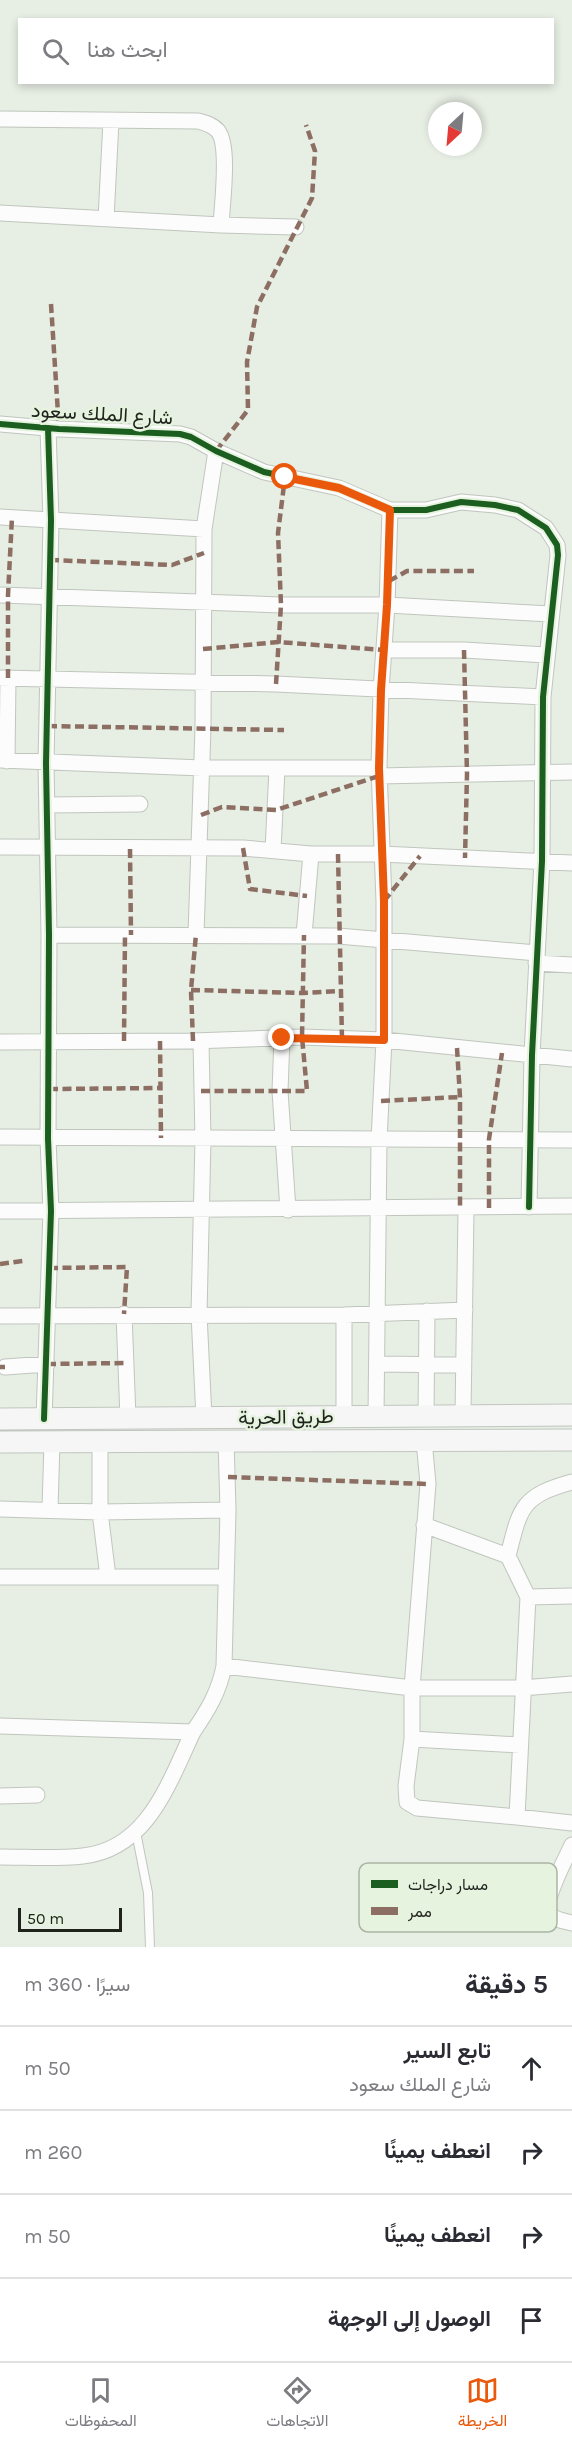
<!DOCTYPE html>
<html lang="ar">
<head>
<meta charset="utf-8">
<style>
  :root { --surface:#fff; --page:#f7f7f7; --text:#2b2b33; --muted:#7c7c81; --line:#e1e1e2; --accent:#ea580c }
  body { margin:0; font-family:Karla,Vazirmatn,sans-serif; background:var(--page); color:var(--text); direction:rtl }
  .compass { position:absolute; left:428px; top:102px; width:54px; height:54px; border-radius:50%; background:var(--surface); box-shadow:0 3px 9px #0003; rotate:206deg }
  .scale { position:absolute; left:18px; bottom:15px; width:104px; box-sizing:border-box; padding-left:6px; border:3px solid #1f231c; border-top:0; font-size:16px; line-height:21px; white-space:nowrap; color:#1f231c; -webkit-text-stroke:4px #e6f3df; paint-order:stroke }
  .stop { position:absolute; width:18px; height:18px; margin:-14px; border:4px solid #ea580c; border-radius:50%; background:#fff }
  .stop.end { background:#ea580c; border-color:#fff; box-shadow:0 2px 6px #0008 }
  .list { margin:0; padding:0; list-style:none }
  h2 { display:flex; justify-content:space-between; align-items:center; height:78px; margin:0; padding:0 24px; font-size:26px }
  h2 small { font-size:20px; font-weight:400; color:var(--muted) }
  .list li { display:grid; grid-template-columns:39px 1fr auto; gap:18px; align-items:center; box-sizing:border-box; height:84px; padding:0 24px; border-top:2px solid var(--line) }
  .list b { display:block; font-size:22px; white-space:nowrap }
  .list p { margin:0; font-size:20px; white-space:nowrap; color:var(--muted) }
  .list em { font-size:20px; font-style:normal; color:var(--muted) }
  .icon { flex:none; width:33px; height:33px; fill:none; stroke:currentColor; stroke-width:2; stroke-linecap:round; stroke-linejoin:round }
  .map { position:relative; flex:none; width:572px; height:1947px; overflow:hidden; direction:ltr }
  .search { position:absolute; background:var(--surface); box-shadow:0 3px 9px #0003; left:18px; right:18px; top:18px; height:66px; display:flex; align-items:center; gap:15px; box-sizing:border-box; padding:0 21px; border-radius:0px; color:var(--muted); font-size:22px }
  .sheet { height:414px; background:var(--surface) }
  nav { display:flex; justify-content:space-around; align-items:center; box-sizing:border-box; height:84px; border-top:2px solid var(--line); background:var(--surface); font-size:16px; color:var(--muted) }
  nav a { display:grid; justify-items:center; gap:3px }
  nav .on { color:var(--accent) }
  .map>svg:first-child { display:block }
  .lines { fill:none; stroke-linecap:round; stroke-linejoin:round }
  .lane-casing { stroke:#c0c6be; stroke-width:10 }
  .street-casing { stroke:#c0c6be; stroke-width:17 }
  .secondary-casing { stroke:#c0c6be; stroke-width:23 }
  .lane { stroke:#fbfcfb; stroke-width:8 }
  .street { stroke:#fbfcfb; stroke-width:15 }
  .secondary { stroke:#f6f6f7; stroke-width:21 }
  .quiet { stroke:#8d6e63; stroke-width:4.5; stroke-dasharray:9 4.5; stroke-linecap:butt }
  .cycleway-casing { stroke:#e6f3df; stroke-width:10 }
  .cycleway { stroke:#1b5e20; stroke-width:6 }
  .route { stroke:#ea580c; stroke-width:8 }
  .labels { text-anchor:middle; dominant-baseline:central; stroke-width:5; stroke-linejoin:round; paint-order:stroke }
  .street-label { font-size:20px; fill:#1f231c; stroke:#e6f3df }
  .key { fill:#e6f3df; stroke:#aab5a4; stroke-width:1.5 }
  .key-label { font-size:16px; fill:#1f231c }
</style>
</head>
<body>
<div class="map">
<svg width="572" height="1947" viewBox="0 0 572 1947">
  <rect width="100%" height="100%" fill="#e7eee4"/>
  <g class="lines">
    <!-- lane casing -->
    <g class="lane-casing">
      <path id="lane" d="M 136,1832 L 148,1893 L 150,1947"/>
    </g>
    <!-- street casing -->
    <g class="street-casing">
      <path id="street" d="M 0,119 L 198,121 C 206,123 213,125 218,131 C 230,146 222,205 221,225
        M 0,213 L 221,225 L 296,227
        M 106,219 L 111,121
        M 0,424 L 59,429 L 180,434 L 191,437 L 216,451 L 264,472 L 339,488 L 390,510 L 426,510 L 461,502 L 495,505 L 518,510 L 546,528 L 557,545 L 558,555 L 543,697 L 542,861 L 532,1055 L 529,1207
        M 0,517 L 204,529
        M 0,595 L 281,605 L 387,605 L 551,614
        M 384,650 L 464,650 L 546,655
        M 0,678 L 276,684 L 543,697
        M 0,760 L 202,768 L 379,768
        M 7,761 L 8,678
        M 379,776 L 572,772
        M 48,805 L 140,804
        M 0,847 L 243,848 L 311,854 L 381,854 L 572,863
        M 273,850 L 277,769
        M 196,934 L 203,728 L 204,529 L 216,451
        M 49,935 L 338,936 L 537,953
        M 304,935 L 311,854
        M 536,963 L 572,965
        M 282,1038 L 280,1091 L 288,1210
        M 201,1041 L 203,1139 L 199,1314 L 204,1418
        M 0,1042 L 193,1041 L 302,1037 L 384,1040 L 572,1059
        M 0,1137 L 572,1140
        M 0,1211 L 572,1206
        M 124,1314 L 128,1418
        M 0,1316 L 344,1315 L 465,1310
        M 377,1364 L 463,1365
        M 5,1367 L 47,1364
        M 463,1415 L 466,1209
        M 344,1416 L 344,1315
        M 376,1416 L 379,1140 L 384,1040 L 384,901 L 379,768 L 381,690 L 387,605 L 390,510
        M 426,1416 L 427,1311
        M 44,1419 L 51,1211 L 48,1139 L 49,935 L 46,763 L 51,520 L 48,428
        M 424,1440 L 428,1484 L 412,1688 L 412,1739 L 406,1786 L 407,1802 L 417,1808 L 517,1817 L 528,1597 L 508,1556 C 520,1508 521,1496 572,1482
        M 100,1441 L 100,1512 L 108,1577
        M 0,1509 L 100,1512 L 228,1510
        M 50,1509 L 52,1442
        M 424,1525 L 508,1556
        M 0,1577 L 226,1577
        M 528,1597 L 572,1596
        M 224,1666 L 412,1688 L 522,1688 L 572,1684
        M 0,1726 L 193,1732 C 208,1710 219,1692 224,1666 L 228,1510 L 226,1440
        M 412,1739 L 520,1745
        M 0,1796 L 37,1795
        M 517,1817 L 572,1823
        M 572,1845 C 566,1858 542,1902 550,1914 C 554,1920 565,1921 572,1923
        M 0,1857 C 27,1857 56,1859 83,1856 C 148,1849 169,1782 193,1732"/>
    </g>
    <!-- secondary casing -->
    <g class="secondary-casing">
      <path id="secondary" d="M 0,1419 L 572,1415
        M 0,1442 L 572,1440"/>
    </g>
    <!-- lane -->
    <use href="#lane" class="lane"/>
    <!-- street -->
    <use href="#street" class="street"/>
    <!-- secondary -->
    <use href="#secondary" class="secondary"/>
    <!-- quiet -->
    <path class="quiet" d="M 51,304 L 59,429
      M 216,451 L 248,410 L 247,362 L 257,307 L 312,198 L 315,151 L 306,125
      M 50,560 L 172,565 L 204,553
      M 389,581 L 407,571 L 474,571
      M 203,649 L 278,642 L 384,650
      M 464,650 L 467,774 L 465,858
      M 8,678 L 8,595 L 12,517
      M 276,684 L 281,605 L 278,533 L 285,477
      M 48,726 L 284,730
      M 201,815 L 222,807 L 276,810 L 379,776
      M 243,848 L 250,889 L 307,896
      M 130,849 L 131,935
      M 338,854 L 342,1039
      M 384,901 L 420,856
      M 191,990 L 302,993 L 342,991
      M 124,1041 L 125,935
      M 160,1041 L 161,1138
      M 193,1041 L 191,990 L 196,934
      M 457,1048 L 460,1097 L 460,1209
      M 49,1089 L 160,1088
      M 201,1091 L 307,1091 L 302,1037 L 304,935
      M 381,1101 L 460,1097
      M 489,1208 L 489,1139 L 502,1053
      M 0,1264 L 23,1261
      M 49,1268 L 127,1267 L 124,1314
      M 47,1364 L 126,1363
      M 0,1367 L 5,1367
      M 228,1477 L 428,1484"/>
    <!-- cycleway casing -->
    <g class="cycleway-casing">
      <path id="cycleway" d="M 0,424 L 59,429 L 180,434 L 191,437 L 216,451 L 264,472 L 339,488 L 390,510 L 426,510 L 461,502 L 495,505 L 518,510 L 546,528 L 557,545 L 558,555 L 543,697 L 542,861 L 532,1055 L 529,1207
        M 44,1419 L 51,1211 L 48,1139 L 49,935 L 46,763 L 51,520 L 48,428"/>
    </g>
    <!-- cycleway -->
    <use href="#cycleway" class="cycleway"/>
  </g>
  <g class="lines">
    <!-- route -->
    <path class="route" d="M 282,1038 L 384,1040 L 384,901 L 379,768 L 381,690 L 387,605 L 390,510 L 339,488 L 285,477"/>
  </g>
  <g class="labels">
    <!-- street labels -->
    <g class="street-label">
      <text transform="translate(102 414) rotate(3)">شارع الملك سعود</text>
      <text transform="translate(286 1417) rotate(-1)">طريق الحرية</text>
    </g>
  </g>
  <!-- legend -->
  <rect x="359" y="1863" width="198" height="69" rx="9" class="key"/>
  <rect x="371" y="1880" width="27" height="8" fill="#1b5e20"/>
  <rect x="371" y="1907" width="27" height="8" fill="#8d6e63"/>
  <g class="key-label">
    <text x="408" y="1890">مسار دراجات</text>
    <text x="408" y="1917">ممر</text>
  </g>
</svg>
<svg class="compass" viewBox="-18 -18 36 36"><path d="M0-13l5 13h-10z" fill="#e53935"/><path d="M0 13l5-13h-10z" fill="#7c7c81"/></svg>
<div class="scale">50 m</div>
<div class="stop" style="left:285px;top:477px"></div>
<div class="stop end" style="left:282px;top:1038px"></div>
<div class="search"><svg class="icon" aria-label="search" viewBox="0 0 24 24"><circle cx="10" cy="10" r="6"/><path d="M15 15l6 6"/></svg>ابحث هنا</div>
</div>
<section class="sheet">
<h2>5 دقيقة<small>سيرًا · 360 m</small></h2>
<ul class="list">
<li><svg class="icon" aria-label="ahead" viewBox="0 0 24 24"><path d="M12 20V5M6 11l6-6 6 6"/></svg><div><b>تابع السير</b><p>شارع الملك سعود</p></div><em>50 m</em></li>
<li><svg class="icon" aria-label="right" viewBox="0 0 24 24"><path d="M7 20v-9h11M14 6l5 5-5 5"/></svg><div><b>انعطف يمينًا</b></div><em>260 m</em></li>
<li><svg class="icon" aria-label="right" viewBox="0 0 24 24"><path d="M7 20v-9h11M14 6l5 5-5 5"/></svg><div><b>انعطف يمينًا</b></div><em>50 m</em></li>
<li><svg class="icon" aria-label="arrive" viewBox="0 0 24 24"><path d="M6 21V4h12l-3 4 3 4H6"/></svg><div><b>الوصول إلى الوجهة</b></div></li>
</ul>
</section>
<nav>
<a class="on"><svg class="icon" aria-label="map" viewBox="0 0 24 24"><path d="M3 6l6-2 6 2 6-2v14l-6 2-6-2-6 2zM9 4v14M15 6v14"/></svg>الخريطة</a>
<a><svg class="icon" aria-label="directions" viewBox="0 0 24 24"><path d="M12 3l9 9-9 9-9-9zM9 14v-3h6M13 9l2 2-2 2"/></svg>الاتجاهات</a>
<a><svg class="icon" aria-label="saved" viewBox="0 0 24 24"><path d="M7 4h10v16l-5-4-5 4z"/></svg>المحفوظات</a>
</nav>
</body>
</html>
